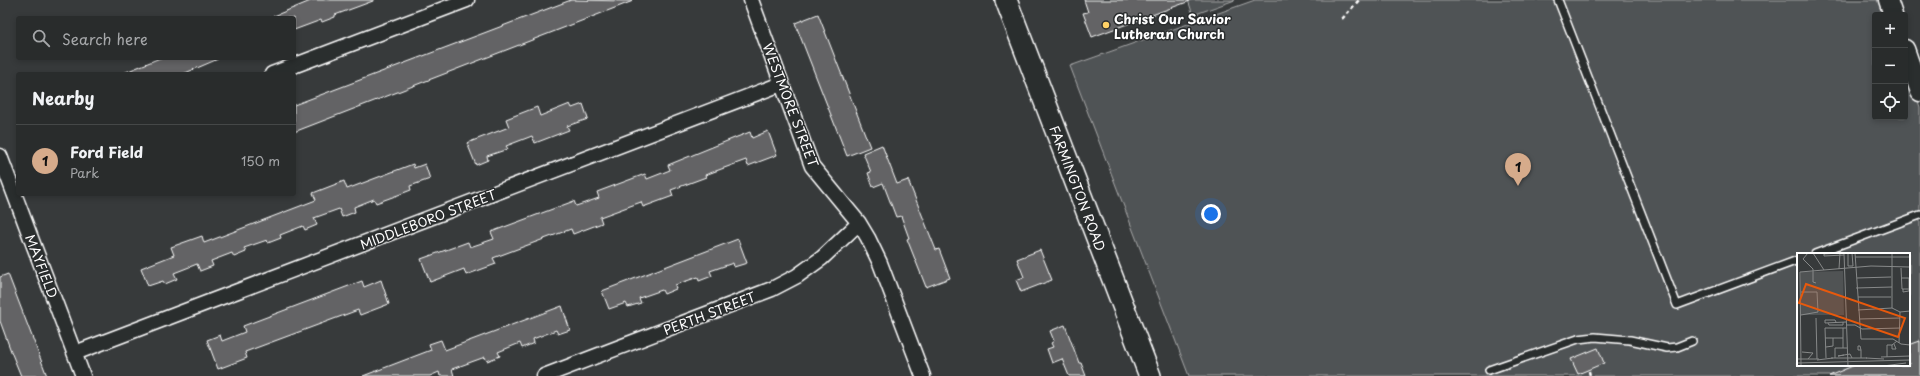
<!DOCTYPE html>
<html lang="en">
<head>
<meta charset="utf-8">
<style>
  :root { --surface:#292c2c; --page:#313434; --text:#f1f3f6; --muted:#a5a7a9; --line:#454848; --accent:#d6ab8b }
  body { margin:0; font-family:"Playpen Sans",sans-serif; background:var(--page); color:var(--text) }
  .controls { position:absolute; right:12px; top:12px; display:grid; overflow:hidden; border-radius:4px; box-shadow:0 2px 6px #0003 }
  .controls button { width:36px; height:36px; display:grid; place-items:center; padding:0; border:0; border-bottom:1px solid var(--line); background:var(--surface); color:var(--text); font:20px sans-serif }
  .you { position:absolute; left:1211px; top:214px; width:14px; height:14px; margin:-10px; border:3px solid #fff; border-radius:50%; background:#1a73e8; box-shadow:0 0 0 6px #1a73e833 }
  .badge { display:grid; place-items:center; width:26px; height:26px; border-radius:50%; background:var(--accent); color:#111; font-size:13px; font-weight:700 }
  .pin { position:absolute; translate:-50% -33px; filter:drop-shadow(0 1px 2px #0008) }
  .pin::after { content:''; position:absolute; top:21px; width:14px; height:12px; background:inherit; clip-path:polygon(0 0,100% 0,50% 100%) }
  .list { margin:0; padding:0; list-style:none }
  h2 { display:flex; justify-content:space-between; align-items:center; height:52px; margin:0; padding:0 16px; font-size:17px }
  h2 small { font-size:13px; font-weight:400; color:var(--muted) }
  .list li { display:grid; grid-template-columns:26px 1fr auto; gap:12px; align-items:center; box-sizing:border-box; height:72px; padding:0 16px; border-top:1px solid var(--line) }
  .list b { display:block; font-size:15px; white-space:nowrap }
  .list p { margin:0; font-size:13px; white-space:nowrap; color:var(--muted) }
  .list em { font-size:13px; font-style:normal; color:var(--muted) }
  .icon { flex:none; width:22px; height:22px; fill:none; stroke:currentColor; stroke-width:2; stroke-linecap:round; stroke-linejoin:round }
  .map { position:relative; flex:none; width:1920px; height:376px; overflow:hidden }
  .search { position:absolute; background:var(--surface); box-shadow:0 2px 6px #0003; left:16px; top:16px; width:280px; height:44px; display:flex; align-items:center; gap:10px; box-sizing:border-box; padding:0 14px; border-radius:4px; color:var(--muted); font-size:15px }
  .panel { position:absolute; background:var(--surface); box-shadow:0 2px 6px #0003; left:16px; top:72px; width:280px; height:124px; border-radius:4px }
  .map>svg:first-child { display:block }
  .green { fill:#505354; stroke:#a8a9aa; fill-rule:evenodd }
  .building { fill:#636465; stroke:#fff }
  .lines { fill:none; stroke-linecap:round; stroke-linejoin:round }
  .service-casing { stroke:#fff; stroke-width:10 }
  .minor-casing { stroke:#fff; stroke-width:17 }
  .tertiary-casing { stroke:#fff; stroke-width:21 }
  .secondary-casing { stroke:#fff; stroke-width:24 }
  .path { stroke:#fff; stroke-width:2.5; stroke-dasharray:4 3; stroke-linecap:butt }
  .service { stroke:#2a2d2e; stroke-width:7 }
  .minor { stroke:#2a2d2e; stroke-width:14 }
  .tertiary { stroke:#2a2d2e; stroke-width:18 }
  .secondary { stroke:#2a2d2e; stroke-width:21 }
  .poi-dot { fill:#ffd166; stroke:#2a2d2e; stroke-width:1.5 }
  .labels { text-anchor:middle; dominant-baseline:central; stroke-width:3; stroke-linejoin:round; paint-order:stroke }
  .poi-label { font-size:13px; font-weight:bold; fill:#fff; stroke:#2a2d2e; text-anchor:start }
  .street-label { font-size:13px; fill:#fff; stroke:#2a2d2e }
  .inset-road { fill:none; stroke:#878989; stroke-width:1 }
  .view { fill:#e8590c; fill-opacity:0.15; stroke:#e8590c; stroke-width:2 }
  .inset-edge { fill:none; stroke:#fff; stroke-width:2 }
</style>
</head>
<body>
<div class="map">
<svg width="1920" height="376" viewBox="0 0 1920 376">
  <rect width="100%" height="100%" fill="#373a3b"/>
  <filter id="ink" filterUnits="userSpaceOnUse"><feTurbulence type="fractalNoise" baseFrequency=".025" numOctaves="2"/><feDisplacementMap in="SourceGraphic" scale="8" xChannelSelector="R" yChannelSelector="G"/><feConvolveMatrix kernelMatrix="1 2 1 2 8 2 1 2 1" color-interpolation-filters="sRGB"/></filter>
  <g filter="url(#ink)">
    <!-- green -->
    <path class="green" d="M 1188,0 L 1235,0 L 1193,15 Z
      M 1255,0 L 1880,0 L 1886,15 L 1875,15 L 1875,117 L 1905,117 L 1905,66 L 1920,107 L 1920,376 L 1189,376 L 1070,66 ZM 1798,254 L 1909,254 L 1909,365 L 1798,365 Z"/>
    <!-- building -->
    <path class="building" d="M 313,0 L 373,0 L 373,1 L 335,15 L 335,17 L 322,22 L 321,20 L 294,30 L 294,18 L 269,18 Z
      M 571,0 L 633,1 L 294,132 L 294,105 Z
      M 1084,0 L 1190,0 L 1190,1 L 1092,37 L 1083,13 L 1088,12 Z
      M 818,14 L 870,147 L 847,156 L 795,23 Z
      M 160,58 L 218,58 L 218,59 L 183,74 L 121,74 Z
      M 570,104 L 572,108 L 583,104 L 588,119 L 567,126 L 569,130 L 535,143 L 532,136 L 506,146 L 508,149 L 487,156 L 488,160 L 476,165 L 467,143 L 509,127 L 506,119 L 537,107 L 540,116 Z
      M 768,131 L 777,155 L 748,166 L 746,160 L 705,175 L 706,177 L 671,190 L 673,196 L 643,207 L 641,202 L 600,217 L 602,223 L 573,234 L 571,229 L 493,258 L 496,264 L 466,275 L 464,269 L 430,282 L 421,259 L 468,242 L 470,247 L 494,239 L 491,232 L 574,201 L 576,206 L 599,198 L 597,192 L 645,174 L 647,179 L 670,170 L 668,165 L 737,137 L 750,132 L 752,138 Z
      M 882,145 L 897,184 L 908,180 L 936,250 L 939,249 L 950,278 L 926,287 L 907,239 L 909,238 L 901,216 L 896,217 L 883,183 L 873,187 L 868,173 L 871,172 L 863,153 Z
      M 413,164 L 414,168 L 425,164 L 430,179 L 410,186 L 411,190 L 398,195 L 376,203 L 374,199 L 354,207 L 355,212 L 342,217 L 339,209 L 314,218 L 317,225 L 305,230 L 303,226 L 280,235 L 281,238 L 268,243 L 267,240 L 244,248 L 246,252 L 234,257 L 232,253 L 211,261 L 213,266 L 200,271 L 197,264 L 174,273 L 177,279 L 165,284 L 163,281 L 148,286 L 141,268 L 174,255 L 171,247 L 202,236 L 204,243 L 316,200 L 313,193 L 344,181 L 347,189 Z
      M 738,239 L 747,263 L 734,267 L 733,263 L 710,271 L 712,276 L 699,281 L 698,277 L 675,285 L 676,289 L 664,294 L 662,290 L 639,298 L 641,303 L 628,307 L 626,303 L 609,309 L 602,291 Z
      M 1040,250 L 1052,280 L 1021,292 L 1016,280 L 1024,277 L 1017,259 Z
      M 8,274 L 33,339 L 47,376 L 21,376 L 12,354 L 0,321 L 0,277 Z
      M 381,280 L 389,304 L 360,315 L 358,310 L 245,352 L 247,358 L 218,369 L 207,340 L 220,335 L 222,341 L 245,332 L 243,326 L 362,281 L 364,287 Z
      M 562,306 L 570,330 L 558,334 L 556,330 L 533,339 L 534,343 L 522,348 L 520,343 L 498,352 L 500,356 L 487,361 L 485,357 L 452,369 L 454,376 L 440,376 L 439,372 L 430,376 L 363,376 L 431,350 L 429,344 L 441,340 L 445,350 Z
      M 1065,325 L 1079,363 L 1081,363 L 1086,376 L 1069,376 L 1062,359 L 1052,363 L 1047,349 L 1053,347 L 1051,343 L 1054,341 L 1050,331 Z
      M 1920,341 L 1920,376 L 1829,376 L 1855,365 L 1909,365 L 1909,345 Z
      M 1598,348 L 1604,363 L 1578,374 L 1571,359 Z"/>
    <g class="lines">
      <!-- service casing -->
      <g class="service-casing">
        <path id="service" d="M 1558,0 L 1677,305 L 1798,260
          M 1815,254 L 1920,215
          M 1489,370 L 1578,339 L 1595,337 L 1630,340 L 1667,348 L 1677,347 L 1692,341"/>
      </g>
      <!-- minor casing -->
      <g class="minor-casing">
        <path id="minor" d="M 751,0 L 812,166 L 859,223 L 868,238 L 880,263 L 923,376
          M 272,74 L 467,0
          M 0,156 L 83,376
          M 75,353 L 781,84
          M 544,376 L 772,289 L 797,276 L 822,258 L 859,223"/>
      </g>
      <!-- tertiary casing -->
      <g class="tertiary-casing">
        <path id="tertiary" d="M 1888,0 L 1893,15
          M 1905,49 L 1920,92"/>
      </g>
      <!-- secondary casing -->
      <g class="secondary-casing">
        <path id="secondary" d="M 1006,0 L 1150,376"/>
      </g>
      <!-- path -->
      <path class="path" d="M 1342,19 L 1359,0
        M 1589,371 L 1590,376"/>
      <!-- service -->
      <use href="#service" class="service"/>
      <!-- minor -->
      <use href="#minor" class="minor"/>
      <!-- tertiary -->
      <use href="#tertiary" class="tertiary"/>
      <!-- secondary -->
      <use href="#secondary" class="secondary"/>
    </g>
  </g>
  <!-- markers -->
  <circle class="poi-dot" cx="1106" cy="25" r="4"/>
  <g class="labels">
    <!-- poi labels -->
    <g class="poi-label">
      <text x="1114" y="18">Christ Our Savior<tspan x="1114" dy="15">Lutheran Church</tspan></text>
    </g>
    <!-- street labels -->
    <g class="street-label">
      <text transform="translate(791 105) rotate(69)">WESTMORE STREET</text>
      <text transform="translate(1078 188) rotate(69)">FARMINGTON ROAD</text>
      <text transform="translate(428 219) rotate(-21)">MIDDLEBORO STREET</text>
      <text transform="translate(42 266) rotate(69)">MAYFIELD</text>
      <text transform="translate(709 313) rotate(-21)">PERTH STREET</text>
    </g>
  </g>
  <!-- overview -->
  <g transform="translate(1797 253)">
    <rect width="113" height="113" fill="#373a3b"/>
    <path d="M 46,18 L 47,62 L 4,62 L 4,19 Z" fill="#505354"/>
    <path class="inset-road" d="M 11,0 L 6,6 L 16,16 L 16,29 L 19,30M 16,0 L 27,17M 41,0 L 27,1 L 27,3 L 47,2M 47,0 L 51,113M 51,0 L 51,13 L 56,13 L 55,0M 58,0 L 64,86 L 96,86 L 104,91 L 113,92M 95,0 L 95,55M 58,4 L 113,4M 104,15 L 105,36 L 112,36M 42,16 L 43,0M 3,19 L 74,13 L 113,14M 3,19 L 4,113M 60,25 L 94,24M 105,25 L 112,25 L 112,38 L 106,39 L 106,36M 59,35 L 95,34M 4,39 L 20,39 L 21,59 L 4,62M 61,44 L 94,44M 61,57 L 95,55 L 103,59 L 113,58M 19,65 L 20,106M 62,66 L 103,65M 28,67 L 28,70 L 49,69M 28,67 L 38,67 L 39,69M 31,70 L 32,72 L 46,72 L 46,69M 50,72 L 58,72 L 65,76 L 104,75M 46,75 L 46,95 L 50,95M 28,85 L 46,85M 102,90 L 103,59M 97,91 L 99,96 L 95,96 L 95,92 L 100,88M 29,94 L 36,93 L 36,85M 64,97 L 61,97 L 61,93 L 63,93 L 64,97 L 64,105M 5,99 L 16,100 L 11,106M 47,102 L 41,103 L 53,101 L 55,105M 84,104 L 113,103M 90,104 L 90,92 L 95,92M 29,105 L 28,75 L 49,75M 34,105 L 70,105M 38,105 L 38,95 L 46,95M 69,105 L 87,106M 0,106 L 22,106M 20,107 L 36,105M 0,110 L 113,107M 86,113 L 109,110"/>
    <path class="view" d="M 9,31 L 108,65 L 101,84 L 2,50 Z"/>
    <rect width="113" height="113" class="inset-edge"/>
  </g>
</svg>
<div class="controls">
<button>+</button>
<button>−</button>
<button><svg class="icon" aria-label="locate" viewBox="0 0 24 24"><circle cx="12" cy="12" r="6"/><path d="M12 2v4M12 18v4M2 12h4M18 12h4"/></svg></button>
</div>
<div class="you"></div>
<div class="pin badge" style="left:1518px;top:186px">1</div>
<div class="search"><svg class="icon" aria-label="search" viewBox="0 0 24 24"><circle cx="10" cy="10" r="6"/><path d="M15 15l6 6"/></svg>Search here</div>
<section class="panel">
<h2>Nearby<small></small></h2>
<ul class="list">
<li><span class="badge">1</span><div><b>Ford Field</b><p>Park</p></div><em>150 m</em></li>
</ul>
</section>
</div>
</body>
</html>
